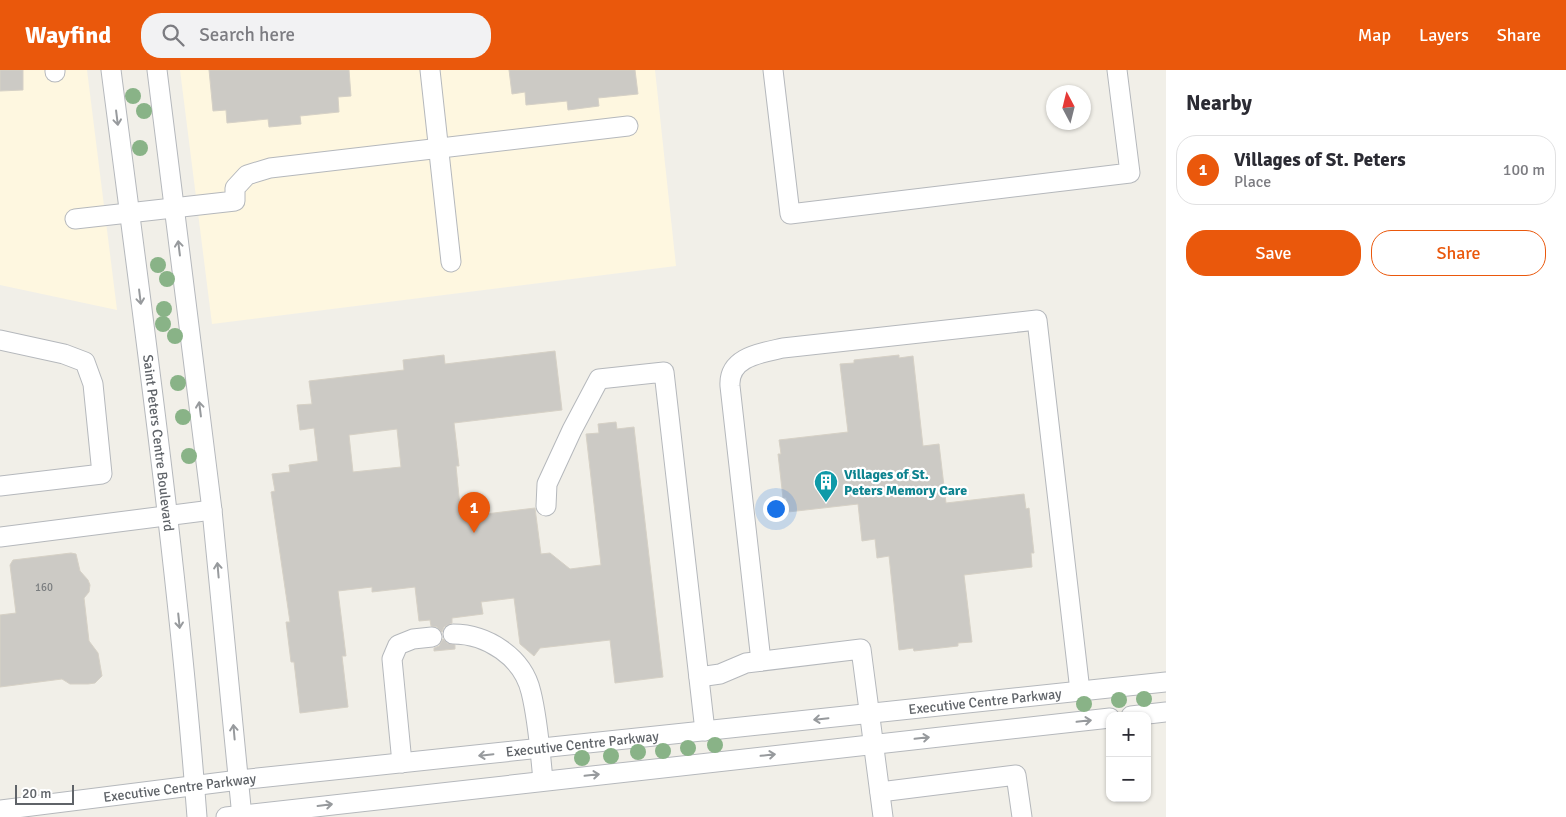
<!DOCTYPE html>
<html lang="en">
<head>
<meta charset="utf-8">
<style>
  :root { --surface:#fff; --page:#f2f2f3; --text:#2b2b33; --muted:#7c7c81; --line:#e1e1e2; --accent:#ea580c }
  body { margin:0; font-family:Signika,sans-serif; background:var(--page); color:var(--text) }
  .controls { position:absolute; right:15px; bottom:15px; display:grid; overflow:hidden; border-radius:10px; box-shadow:0 1px 4px #0004 }
  .controls button { width:45px; height:45px; display:grid; place-items:center; padding:0; border:0; border-bottom:1px solid var(--line); background:var(--surface); color:var(--text); font:25px sans-serif }
  .compass { position:absolute; left:1046px; top:15px; width:45px; height:45px; border-radius:50%; background:var(--surface); box-shadow:0 1px 4px #0004; rotate:353deg }
  .scale { position:absolute; left:15px; bottom:12px; width:59px; box-sizing:border-box; padding-left:5px; border:2px solid #5f6368; border-top:0; font-size:14px; line-height:18px; white-space:nowrap; color:#5f6368; -webkit-text-stroke:4px #fff; paint-order:stroke }
  .you { position:absolute; left:775px; top:438px; width:18px; height:18px; margin:-12px; border:4px solid #fff; border-radius:50%; background:#1a73e8; box-shadow:0 0 0 8px #1a73e833 }
  .badge { display:grid; place-items:center; width:32px; height:32px; border-radius:50%; background:var(--accent); color:#fff; font-size:16px; font-weight:700 }
  .pin { position:absolute; translate:-50% -41px; filter:drop-shadow(0 1px 2px #0008) }
  .pin::after { content:''; position:absolute; top:26px; width:18px; height:15px; background:inherit; clip-path:polygon(0 0,100% 0,50% 100%) }
  .list { margin:0; padding:0; list-style:none }
  h2 { display:flex; justify-content:space-between; align-items:center; height:65px; margin:0; padding:0 20px; font-size:21px }
  h2 small { font-size:16px; font-weight:400; color:var(--muted) }
  .list li { display:grid; grid-template-columns:32px 1fr auto; gap:15px; align-items:center; box-sizing:border-box; height:70px; margin:0 10px 10px; padding:0 10px; border:1px solid var(--line); border-radius:20px }
  .list b { display:block; font-size:19px; white-space:nowrap }
  .list p { margin:0; font-size:16px; white-space:nowrap; color:var(--muted) }
  .list em { font-size:16px; font-style:normal; color:var(--muted) }
  .actions { display:flex; gap:10px; padding:15px 20px }
  .actions a { flex:1; padding:11px 0; border:1px solid var(--accent); border-radius:20px; text-align:center; font-size:18px; color:var(--accent) }
  .actions .main { background:var(--accent); color:#fff }
  .icon { flex:none; width:28px; height:28px; fill:none; stroke:currentColor; stroke-width:2; stroke-linecap:round; stroke-linejoin:round }
  .map { position:relative; flex:none; width:1166px; height:747px; overflow:hidden }
  header { display:flex; align-items:center; gap:30px; box-sizing:border-box; height:70px; padding:0 25px; background:var(--accent); color:#fff }
  header strong { font-size:24px }
  nav { display:flex; gap:28px; margin-inline-start:auto; font-size:18px }
  .search { width:350px; height:45px; background:var(--page); display:flex; align-items:center; gap:12px; box-sizing:border-box; padding:0 18px; border-radius:20px; color:var(--muted); font-size:19px }
  main { display:flex }
  aside { flex:1; background:var(--surface) }
  .map>svg:first-child { display:block }
  .commercial { fill:#fef7e0 }
  .building { fill:#cccac5; stroke:#d6d1c6; fill-rule:evenodd }
  .lines { fill:none; stroke-linecap:round; stroke-linejoin:round }
  .minor-casing { stroke:#b5b8bc; stroke-width:21 }
  .minor { stroke:#fff; stroke-width:19 }
  .tree { fill:#89b387 }
  .oneway { stroke:#979a9d }
  .labels { text-anchor:middle; dominant-baseline:central; stroke-width:4.5; stroke-linejoin:round; paint-order:stroke }
  .number-label { font-size:11px; fill:#7a7d7f }
  .street-label { font-size:14px; fill:#5f6368; stroke:#fff }
  .culture-label { font-size:14px; font-weight:bold; fill:#0d838f; stroke:#fff; text-anchor:start }
</style>
</head>
<body>
<header>
<strong>Wayfind</strong>
<div class="search"><svg class="icon" aria-label="search" viewBox="0 0 24 24"><circle cx="10" cy="10" r="6"/><path d="M15 15l6 6"/></svg>Search here</div>
<nav><a>Map</a><a>Layers</a><a>Share</a></nav>
</header>
<main>
<div class="map">
<svg width="1166" height="747" viewBox="0 0 1166 747">
  <rect width="100%" height="100%" fill="#f1efe8"/>
  <!-- commercial -->
  <path class="commercial" d="M 0,0 L 87,0 L 117,240 L 0,215 Z
    M 180,0 L 655,0 L 676,196 L 212,254 Z"/>
  <!-- building -->
  <path class="building" d="M 0,0 L 23,0 L 23,20 L 0,21 Z
    M 209,0 L 349,0 L 351,26 L 338,27 L 339,42 L 300,46 L 301,54 L 269,57 L 268,49 L 227,53 L 226,40 L 213,41 Z
    M 509,0 L 635,0 L 638,24 L 598,28 L 599,36 L 568,40 L 567,31 L 526,35 L 525,22 L 512,24 Z
    M 555,281 L 562,340 L 454,353 L 459,396 L 456,396 L 461,447 L 535,438 L 541,484 L 550,483 L 570,499 L 601,495 L 586,364 L 599,363 L 598,354 L 616,352 L 617,359 L 634,357 L 663,607 L 615,613 L 610,570 L 540,578 L 534,586 L 520,574 L 514,528 L 481,532 L 483,544 L 452,548 L 452,553 L 444,557 L 442,562 L 437,557 L 431,556 L 430,550 L 419,551 L 415,517 L 372,522 L 372,517 L 338,521 L 346,586 L 342,586 L 348,637 L 300,643 L 294,592 L 291,592 L 286,552 L 290,552 L 271,422 L 275,421 L 272,404 L 290,402 L 289,395 L 318,391 L 314,358 L 300,360 L 297,335 L 312,334 L 309,311 L 404,300 L 403,290 L 444,285 L 445,294 ZM 397,359 L 401,397 L 353,402 L 349,365 Z
    M 899,285 L 899,288 L 913,286 L 923,376 L 939,374 L 946,433 L 1024,424 L 1026,439 L 1029,438 L 1034,483 L 1031,483 L 1032,497 L 964,505 L 972,572 L 958,573 L 958,576 L 914,581 L 913,578 L 899,580 L 889,486 L 877,488 L 875,469 L 862,471 L 858,434 L 788,442 L 786,428 L 783,428 L 778,384 L 781,384 L 779,370 L 848,362 L 840,294 L 854,293 L 854,290 Z
    M 71,483 L 76,484 L 80,501 L 88,510 L 90,515 L 89,522 L 84,528 L 89,571 L 98,583 L 102,606 L 95,613 L 88,614 L 70,614 L 62,609 L 0,617 L 0,545 L 16,543 L 10,495 L 13,490 Z
    M 443,569 L 447,573 L 455,575 L 455,579 L 434,581 L 434,578 L 439,576 Z"/>
  <g class="lines">
    <!-- minor casing -->
    <g class="minor-casing">
      <g id="minor">
        <path d="M 55,0 L 55,2"/>
        <path id="s1" d="M 111,0 C 143,249 178,497 197,747"/>
        <path d="M 157,0 L 212,440 L 242,747"/>
        <path d="M 430,0 L 451,192"/>
        <path d="M 773,0 L 790,144 L 1130,103 L 1117,0"/>
        <path d="M 75,149 L 235,131 L 235,118 L 247,105 L 270,98 L 628,56"/>
        <path d="M 0,270 L 64,284 L 85,292 L 93,314 L 102,404 L 0,416"/>
        <path d="M 546,436 L 547,414 L 572,360 L 599,309 L 664,302 L 705,661"/>
        <path d="M 0,467 L 212,440"/>
        <path d="M 453,564 C 487,564 523,587 531,622 C 538,650 540,681 543,710"/>
        <path d="M 761,591 L 730,316 C 728,287 761,283 783,278 L 1037,250 L 1080,621"/>
        <path d="M 699,607 L 720,604 L 746,593 L 861,579 L 883,747"/>
        <path d="M 1131,646 L 1166,642"/>
        <path d="M 402,693 L 392,589 L 398,575 L 413,569 L 432,567"/>
        <path d="M 880,722 L 1016,705 L 1022,747"/>
        <path id="s2" d="M 0,740 L 239,710 L 1166,612"/>
        <path d="M 226,747 L 1110,648"/>
      </g>
    </g>
    <!-- minor -->
    <use href="#minor" class="minor"/>
  </g>
  <!-- trees -->
  <g class="tree">
    <circle cx="133" cy="26" r="8"/>
    <circle cx="144" cy="41" r="8"/>
    <circle cx="140" cy="78" r="8"/>
    <circle cx="158" cy="195" r="8"/>
    <circle cx="167" cy="209" r="8"/>
    <circle cx="164" cy="239" r="8"/>
    <circle cx="163" cy="254" r="8"/>
    <circle cx="175" cy="266" r="8"/>
    <circle cx="178" cy="313" r="8"/>
    <circle cx="183" cy="347" r="8"/>
    <circle cx="189" cy="386" r="8"/>
    <circle cx="1144" cy="629" r="8"/>
    <circle cx="1119" cy="630" r="8"/>
    <circle cx="1084" cy="634" r="8"/>
    <circle cx="715" cy="675" r="8"/>
    <circle cx="688" cy="678" r="8"/>
    <circle cx="663" cy="681" r="8"/>
    <circle cx="638" cy="682" r="8"/>
    <circle cx="611" cy="686" r="8"/>
    <circle cx="582" cy="688" r="8"/>
  </g>
  <!-- one-way arrows -->
  <defs><path id="oneway-shaft" d="M-6 0H5M1.5-3L5.5 0L1.5 3" fill="none" stroke-width="1.6" stroke-linecap="round" stroke-linejoin="round" transform="scale(1.25)"/></defs>
  <g class="oneway">
    <use href="#oneway-shaft" transform="translate(117 48) rotate(83)"/>
    <use href="#oneway-shaft" transform="translate(179 178) rotate(-97)"/>
    <use href="#oneway-shaft" transform="translate(140 227) rotate(83)"/>
    <use href="#oneway-shaft" transform="translate(200 339) rotate(-97)"/>
    <use href="#oneway-shaft" transform="translate(218 500) rotate(-95)"/>
    <use href="#oneway-shaft" transform="translate(179 551) rotate(84)"/>
    <use href="#oneway-shaft" transform="translate(821 649) rotate(174)"/>
    <use href="#oneway-shaft" transform="translate(1084 651) rotate(-6)"/>
    <use href="#oneway-shaft" transform="translate(234 662) rotate(-95)"/>
    <use href="#oneway-shaft" transform="translate(922 668) rotate(-6)"/>
    <use href="#oneway-shaft" transform="translate(486 685) rotate(174)"/>
    <use href="#oneway-shaft" transform="translate(768 685) rotate(-6)"/>
    <use href="#oneway-shaft" transform="translate(592 705) rotate(-6)"/>
    <use href="#oneway-shaft" transform="translate(325 735) rotate(-7)"/>
  </g>
  <!-- icons -->
  <defs>
    <g id="building-pin" transform="scale(1.25)"><path d="M0 17L-7.5 6A9.5 9.5 0 1 1 7.5 6Z" fill="#0f9aa8" stroke="#fff"/><path d="M-4-6H4V6H1V3H-1V6H-4ZM-2.5-4.3h1.7v1.8h-1.7ZM.8-4.3h1.7v1.8H.8ZM-2.5-1h1.7V.8h-1.7ZM.8-1h1.7V.8H.8Z" fill="#fff"/></g>
  </defs>
  <g fill-rule="evenodd">
    <use href="#building-pin" x="826" y="412"/>
  </g>
  <g class="labels">
    <!-- number labels -->
    <g class="number-label">
      <text x="44" y="517">160</text>
    </g>
    <!-- street labels -->
    <g class="street-label">
      <text stroke="none"><textPath href="#s1" startOffset="376">Saint Peters Centre Boulevard</textPath></text>
      <text stroke="none"><textPath href="#s2" startOffset="991">Executive Centre Parkway</textPath></text>
      <text stroke="none"><textPath href="#s2" startOffset="586">Executive Centre Parkway</textPath></text>
      <text stroke="none"><textPath href="#s2" startOffset="181">Executive Centre Parkway</textPath></text>
    </g>
    <!-- culture labels -->
    <g class="culture-label">
      <text x="844" y="404">Villages of St.<tspan x="844" dy="16">Peters Memory Care</tspan></text>
    </g>
  </g>
</svg>
<div class="controls">
<button>+</button>
<button>−</button>
</div>
<svg class="compass" viewBox="-18 -18 36 36"><path d="M0-13l5 13h-10z" fill="#e53935"/><path d="M0 13l5-13h-10z" fill="#7c7c81"/></svg>
<div class="scale">20 m</div>
<div class="you"></div>
<div class="pin badge" style="left:474px;top:463px">1</div>
</div>
<aside>
<h2>Nearby<small></small></h2>
<ul class="list">
<li><span class="badge">1</span><div><b>Villages of St. Peters</b><p>Place</p></div><em>100 m</em></li>
</ul>
<div class="actions"><a class="main">Save</a><a>Share</a></div>
</aside>
</main>
</body>
</html>
